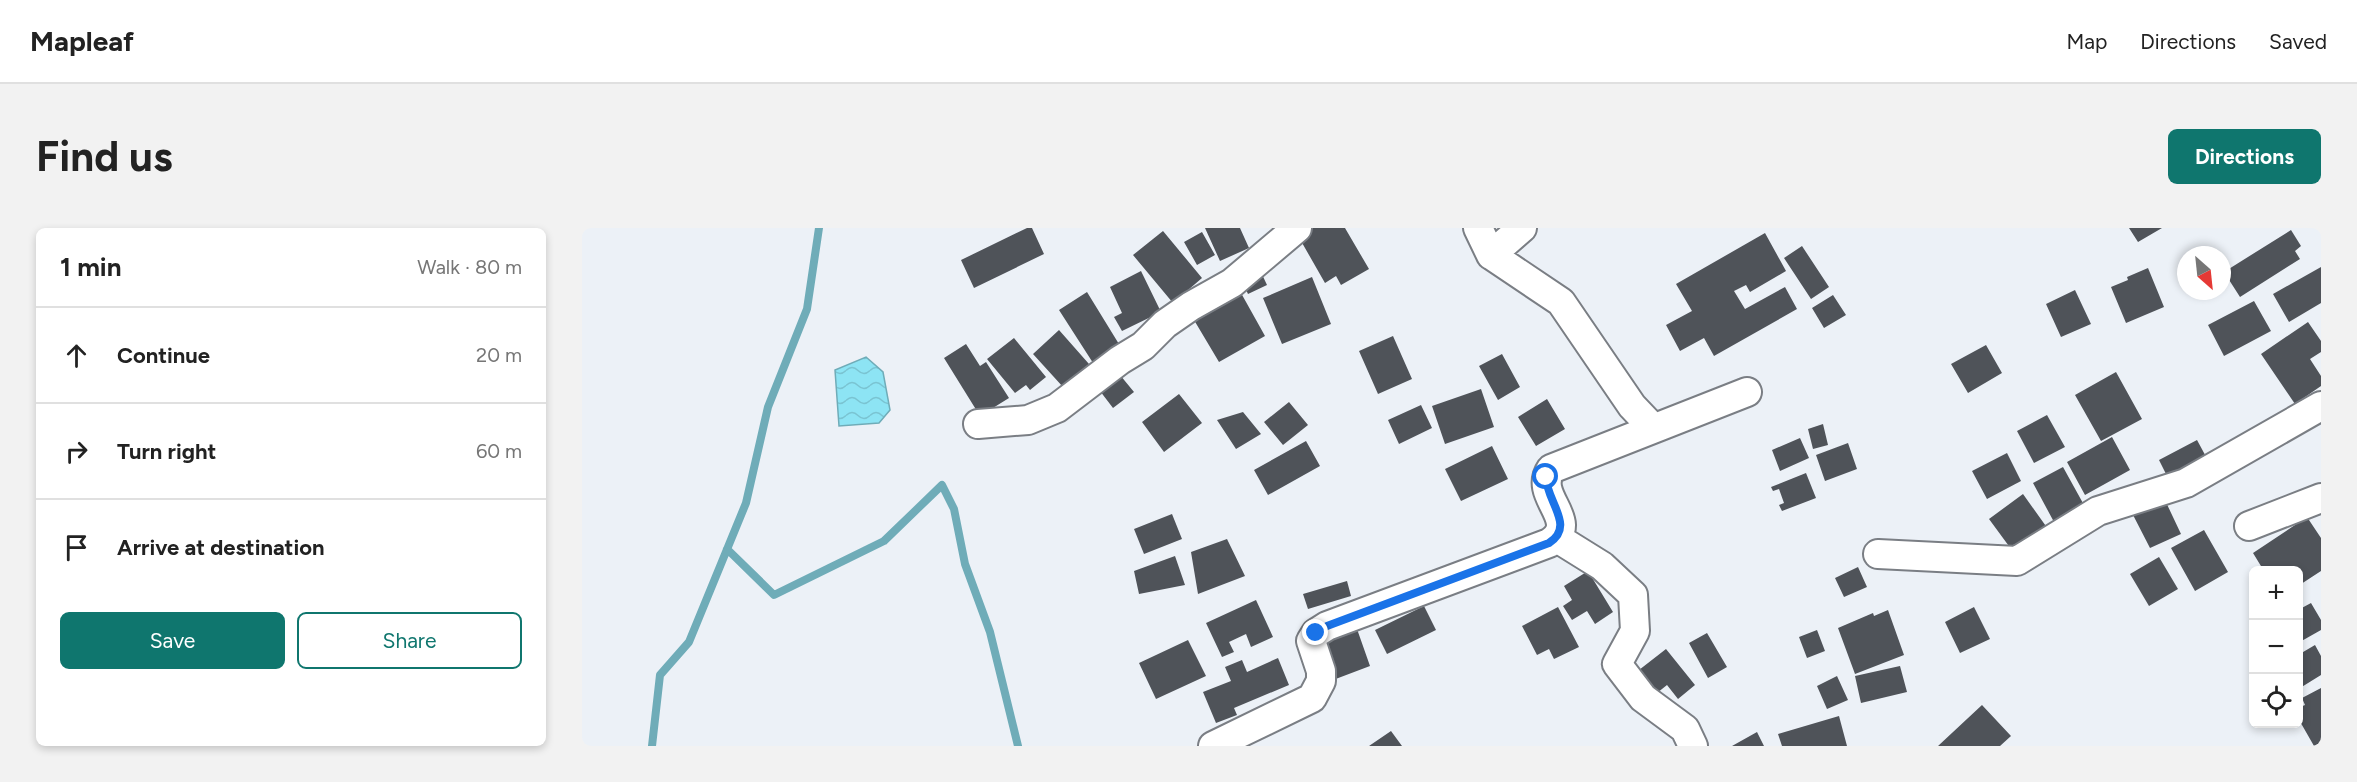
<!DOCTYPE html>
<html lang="en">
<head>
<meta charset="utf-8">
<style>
  :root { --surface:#fff; --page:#f2f2f2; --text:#222; --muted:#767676; --line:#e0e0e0; --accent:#0f766e }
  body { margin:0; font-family:Figtree,sans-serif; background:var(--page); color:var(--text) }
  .controls { position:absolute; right:18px; bottom:18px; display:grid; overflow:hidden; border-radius:9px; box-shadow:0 3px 9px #0003 }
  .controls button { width:54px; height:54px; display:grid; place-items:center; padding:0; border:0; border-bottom:2px solid var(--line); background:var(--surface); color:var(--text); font:30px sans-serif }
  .compass { position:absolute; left:1595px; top:18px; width:54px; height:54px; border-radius:50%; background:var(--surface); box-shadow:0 3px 9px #0003; rotate:153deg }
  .stop { position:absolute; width:18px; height:18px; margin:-14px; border:4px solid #1a73e8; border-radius:50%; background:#fff }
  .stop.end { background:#1a73e8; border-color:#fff; box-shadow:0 2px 6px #0008 }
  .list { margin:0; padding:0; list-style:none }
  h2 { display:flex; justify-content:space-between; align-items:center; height:78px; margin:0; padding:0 24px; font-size:26px }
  h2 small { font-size:20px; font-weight:400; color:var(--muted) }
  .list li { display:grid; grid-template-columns:39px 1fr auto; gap:18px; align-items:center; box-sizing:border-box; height:96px; padding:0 24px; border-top:2px solid var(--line) }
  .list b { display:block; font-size:22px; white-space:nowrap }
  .list em { font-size:20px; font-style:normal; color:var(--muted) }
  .actions { display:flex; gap:12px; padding:18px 24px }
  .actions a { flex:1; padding:14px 0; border:2px solid var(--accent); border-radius:9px; text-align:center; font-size:21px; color:var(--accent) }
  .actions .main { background:var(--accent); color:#fff }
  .icon { flex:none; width:33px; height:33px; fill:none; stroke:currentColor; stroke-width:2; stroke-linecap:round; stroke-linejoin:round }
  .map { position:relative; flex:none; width:1739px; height:518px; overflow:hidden; border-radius:9px }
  header { display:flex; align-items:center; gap:36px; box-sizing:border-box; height:84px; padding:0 30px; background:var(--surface); border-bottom:2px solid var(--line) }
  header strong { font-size:28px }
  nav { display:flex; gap:33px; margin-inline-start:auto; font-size:21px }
  .intro { display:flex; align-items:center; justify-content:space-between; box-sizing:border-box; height:144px; padding:0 36px }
  h1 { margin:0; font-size:42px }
  .button { padding:15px 27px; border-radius:9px; background:var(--accent); color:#fff; font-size:21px; font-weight:700 }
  main { display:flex; gap:36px; padding:0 36px }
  aside { flex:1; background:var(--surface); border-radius:9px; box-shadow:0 3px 9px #0003 }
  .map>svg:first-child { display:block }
  .water { fill:url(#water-waves); stroke:#6facb8; stroke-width:1.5 }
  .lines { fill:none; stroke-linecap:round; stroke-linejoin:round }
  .stream { stroke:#6facb8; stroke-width:8 }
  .building { fill:#4f5359 }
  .street-casing { stroke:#7a7e84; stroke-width:32 }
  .street { stroke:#fff; stroke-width:28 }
  .route { stroke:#1a73e8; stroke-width:8 }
</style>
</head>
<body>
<header>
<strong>Mapleaf</strong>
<nav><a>Map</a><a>Directions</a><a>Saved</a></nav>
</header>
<div class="intro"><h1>Find us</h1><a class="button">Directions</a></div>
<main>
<aside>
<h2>1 min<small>Walk · 80 m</small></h2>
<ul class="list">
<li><svg class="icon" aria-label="ahead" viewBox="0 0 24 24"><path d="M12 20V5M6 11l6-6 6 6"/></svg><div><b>Continue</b></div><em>20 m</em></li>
<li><svg class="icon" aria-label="right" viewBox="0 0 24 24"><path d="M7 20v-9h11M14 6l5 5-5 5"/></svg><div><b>Turn right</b></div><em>60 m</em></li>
<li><svg class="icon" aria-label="arrive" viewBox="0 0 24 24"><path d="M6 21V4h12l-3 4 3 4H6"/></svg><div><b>Arrive at destination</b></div></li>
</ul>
<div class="actions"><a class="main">Save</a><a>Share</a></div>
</aside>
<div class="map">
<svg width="1739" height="518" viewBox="0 0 1739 518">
  <defs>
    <pattern id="water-waves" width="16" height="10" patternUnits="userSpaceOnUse" patternTransform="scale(1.5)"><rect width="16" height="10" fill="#8de4f4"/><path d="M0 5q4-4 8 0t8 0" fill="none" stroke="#7ac4d2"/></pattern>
  </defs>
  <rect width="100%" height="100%" fill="#ecf1f7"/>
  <!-- water -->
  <path class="water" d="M 284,129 L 301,144 L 308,182 L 297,195 L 257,198 L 253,142 Z"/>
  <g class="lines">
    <!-- stream -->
    <path class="stream" d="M 145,321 L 192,367 L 302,313 L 360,257 L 372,281 L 383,336 L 408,404 L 436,518
      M 70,518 L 78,447 L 107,414 L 164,275 L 186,179 L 225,81 L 237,0"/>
  </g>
  <!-- building -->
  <path class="building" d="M 445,0 L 450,0 L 462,26 L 392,60 L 379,32 Z
    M 623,0 L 658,0 L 667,20 L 638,33 Z
    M 727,0 L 763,0 L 787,41 L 759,57 L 754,48 L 743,55 L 715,6 Z
    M 1547,0 L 1580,0 L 1556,14 Z
    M 1709,2 L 1719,18 L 1713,23 L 1718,31 L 1658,69 L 1642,44 Z
    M 581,3 L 620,50 L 591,75 L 551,27 Z
    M 620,4 L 633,27 L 615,37 L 602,14 Z
    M 1183,5 L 1204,43 L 1168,64 L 1164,57 L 1152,63 L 1163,81 L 1203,59 L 1215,81 L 1132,128 L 1122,110 L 1098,123 L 1084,97 L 1110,83 L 1094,56 Z
    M 1220,18 L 1247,59 L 1229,71 L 1202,30 Z
    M 1739,39 L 1739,75 L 1707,94 L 1691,66 Z
    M 677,40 L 685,57 L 666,66 L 658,49 Z
    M 1566,40 L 1582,79 L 1544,95 L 1529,59 L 1546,52 L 1545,49 Z
    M 559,43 L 579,84 L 540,103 L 532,89 L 540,85 L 528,59 Z
    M 730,49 L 749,96 L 700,116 L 681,70 Z
    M 1493,62 L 1509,96 L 1479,109 L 1464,76 Z
    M 505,64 L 540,121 L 513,138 L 477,82 Z
    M 659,65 L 683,108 L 637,134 L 612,92 Z
    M 1251,67 L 1264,87 L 1242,100 L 1230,80 Z
    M 1672,73 L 1689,103 L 1642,128 L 1626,97 Z
    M 1726,94 L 1739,113 L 1739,124 L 1728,131 L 1739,148 L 1739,158 L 1713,176 L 1679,126 Z
    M 477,102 L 507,136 L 481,159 L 451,126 Z
    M 811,108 L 830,151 L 796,166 L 777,123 Z
    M 432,110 L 464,149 L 448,162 L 444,157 L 433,165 L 405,131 Z
    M 384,116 L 398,138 L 404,134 L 427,170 L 398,188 L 362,130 Z
    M 1404,117 L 1420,145 L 1386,165 L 1369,136 Z
    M 920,126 L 938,159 L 916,172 L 897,138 Z
    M 1534,144 L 1560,191 L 1519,213 L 1493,167 Z
    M 538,147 L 552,164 L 531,180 L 518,163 Z
    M 899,161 L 912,199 L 863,216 L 850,178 Z
    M 597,166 L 620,195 L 582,224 L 560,194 Z
    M 965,171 L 983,201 L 954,218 L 936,189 Z
    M 707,174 L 726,197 L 701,217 L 682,194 Z
    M 839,177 L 850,200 L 817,216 L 806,192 Z
    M 661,184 L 679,206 L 654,221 L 635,192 Z
    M 1465,187 L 1483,219 L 1452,235 L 1435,203 Z
    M 1241,196 L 1246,217 L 1231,221 L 1226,201 Z
    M 1530,209 L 1548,242 L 1503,267 L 1485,234 Z
    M 1218,210 L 1227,230 L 1198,243 L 1190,222 Z
    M 1615,212 L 1628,236 L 1589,256 L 1577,232 Z
    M 724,213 L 738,238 L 686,267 L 672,242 Z
    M 1266,215 L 1275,241 L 1243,253 L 1234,227 Z
    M 910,218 L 926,251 L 879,273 L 863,241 Z
    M 1425,225 L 1439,253 L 1405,271 L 1390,243 Z
    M 1481,239 L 1502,277 L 1472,294 L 1451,255 Z
    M 1224,245 L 1234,270 L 1200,283 L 1197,277 L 1202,275 L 1197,261 L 1191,263 L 1189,259 Z
    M 1441,266 L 1466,301 L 1432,325 L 1407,291 Z
    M 1582,270 L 1599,306 L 1568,320 L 1550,285 Z
    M 590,286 L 600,311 L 562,326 L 552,301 Z
    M 1725,289 L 1739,310 L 1739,343 L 1716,358 L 1716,343 L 1682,343 L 1671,325 Z
    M 1622,302 L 1646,344 L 1613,363 L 1589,320 Z
    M 645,311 L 663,348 L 616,366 L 609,324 Z
    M 593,328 L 603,357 L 557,366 L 552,343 Z
    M 1577,329 L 1596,361 L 1567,378 L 1548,346 Z
    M 1276,339 L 1285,359 L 1262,369 L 1253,350 Z
    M 1006,343 L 1031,384 L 1013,396 L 1005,383 L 990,392 L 981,378 L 990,372 L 982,358 Z
    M 765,353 L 769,368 L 726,381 L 721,366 Z
    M 674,372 L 691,409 L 669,419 L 664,406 L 647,414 L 652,424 L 640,429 L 624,395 Z
    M 1729,375 L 1739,392 L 1739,402 L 1716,415 L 1716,382 Z
    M 842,378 L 854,402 L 805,426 L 793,402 Z
    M 976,379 L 997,419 L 972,431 L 967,421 L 955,427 L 940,398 Z
    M 1392,379 L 1408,411 L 1378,425 L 1363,394 Z
    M 1306,382 L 1322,427 L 1273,446 L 1256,400 L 1291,385 L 1292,388 Z
    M 775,401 L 788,438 L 751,452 L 737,415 Z
    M 1235,402 L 1243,423 L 1225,430 L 1217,409 Z
    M 1125,405 L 1145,439 L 1126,450 L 1107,415 Z
    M 606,412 L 624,448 L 574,471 L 557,435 Z
    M 1733,417 L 1739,428 L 1739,447 L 1718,460 L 1721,464 L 1716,466 L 1716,427 Z
    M 1084,421 L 1113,457 L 1096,471 L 1085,457 L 1075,465 L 1057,442 Z
    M 696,430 L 707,457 L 652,480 L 655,487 L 634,495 L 621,464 L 649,453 L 643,439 L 660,432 L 665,444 Z
    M 1318,438 L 1325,464 L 1279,475 L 1273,448 Z
    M 1255,448 L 1266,472 L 1245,481 L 1235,458 Z
    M 1739,460 L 1739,516 L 1732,518 L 1716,490 L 1716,480 L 1723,477 L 1720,470 Z
    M 1400,477 L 1429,508 L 1418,518 L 1356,518 Z
    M 1257,488 L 1265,518 L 1200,518 L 1196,506 Z
    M 809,503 L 820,518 L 787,518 Z
    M 1175,504 L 1182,518 L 1150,518 Z"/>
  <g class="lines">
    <!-- street casing -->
    <g class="street-casing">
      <path id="street" d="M 896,0 L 909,27 L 979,74 L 1050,178 L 1071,200
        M 909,27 L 940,0
        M 396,196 L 446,192 L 475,180 L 538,132 L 561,118 L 583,96 L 609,78 L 650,55 L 715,0
        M 1667,298 L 1739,270
        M 975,310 L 1020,338 L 1051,367 L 1053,403 L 1035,436 L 1061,470 L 1103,501 L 1111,518
        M 1296,326 L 1435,333 L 1516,283 L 1604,255 L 1739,178
        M 631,518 L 730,470 L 739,453 L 739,443 L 729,413 L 734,405 L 745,398 L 967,315 C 1001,293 950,269 969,241 L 1165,164"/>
    </g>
    <!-- street -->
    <use href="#street" class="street"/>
  </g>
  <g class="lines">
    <!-- route -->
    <path class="route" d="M 734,405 L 745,398 L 967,315 C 994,298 964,273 964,249"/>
  </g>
</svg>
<div class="controls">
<button>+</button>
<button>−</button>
<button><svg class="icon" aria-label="locate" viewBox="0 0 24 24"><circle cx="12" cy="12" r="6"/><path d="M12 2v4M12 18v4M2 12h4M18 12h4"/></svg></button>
</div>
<svg class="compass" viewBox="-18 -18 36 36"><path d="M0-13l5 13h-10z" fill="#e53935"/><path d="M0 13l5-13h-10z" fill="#767676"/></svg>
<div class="stop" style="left:964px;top:249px"></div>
<div class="stop end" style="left:734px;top:405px"></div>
</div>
</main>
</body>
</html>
